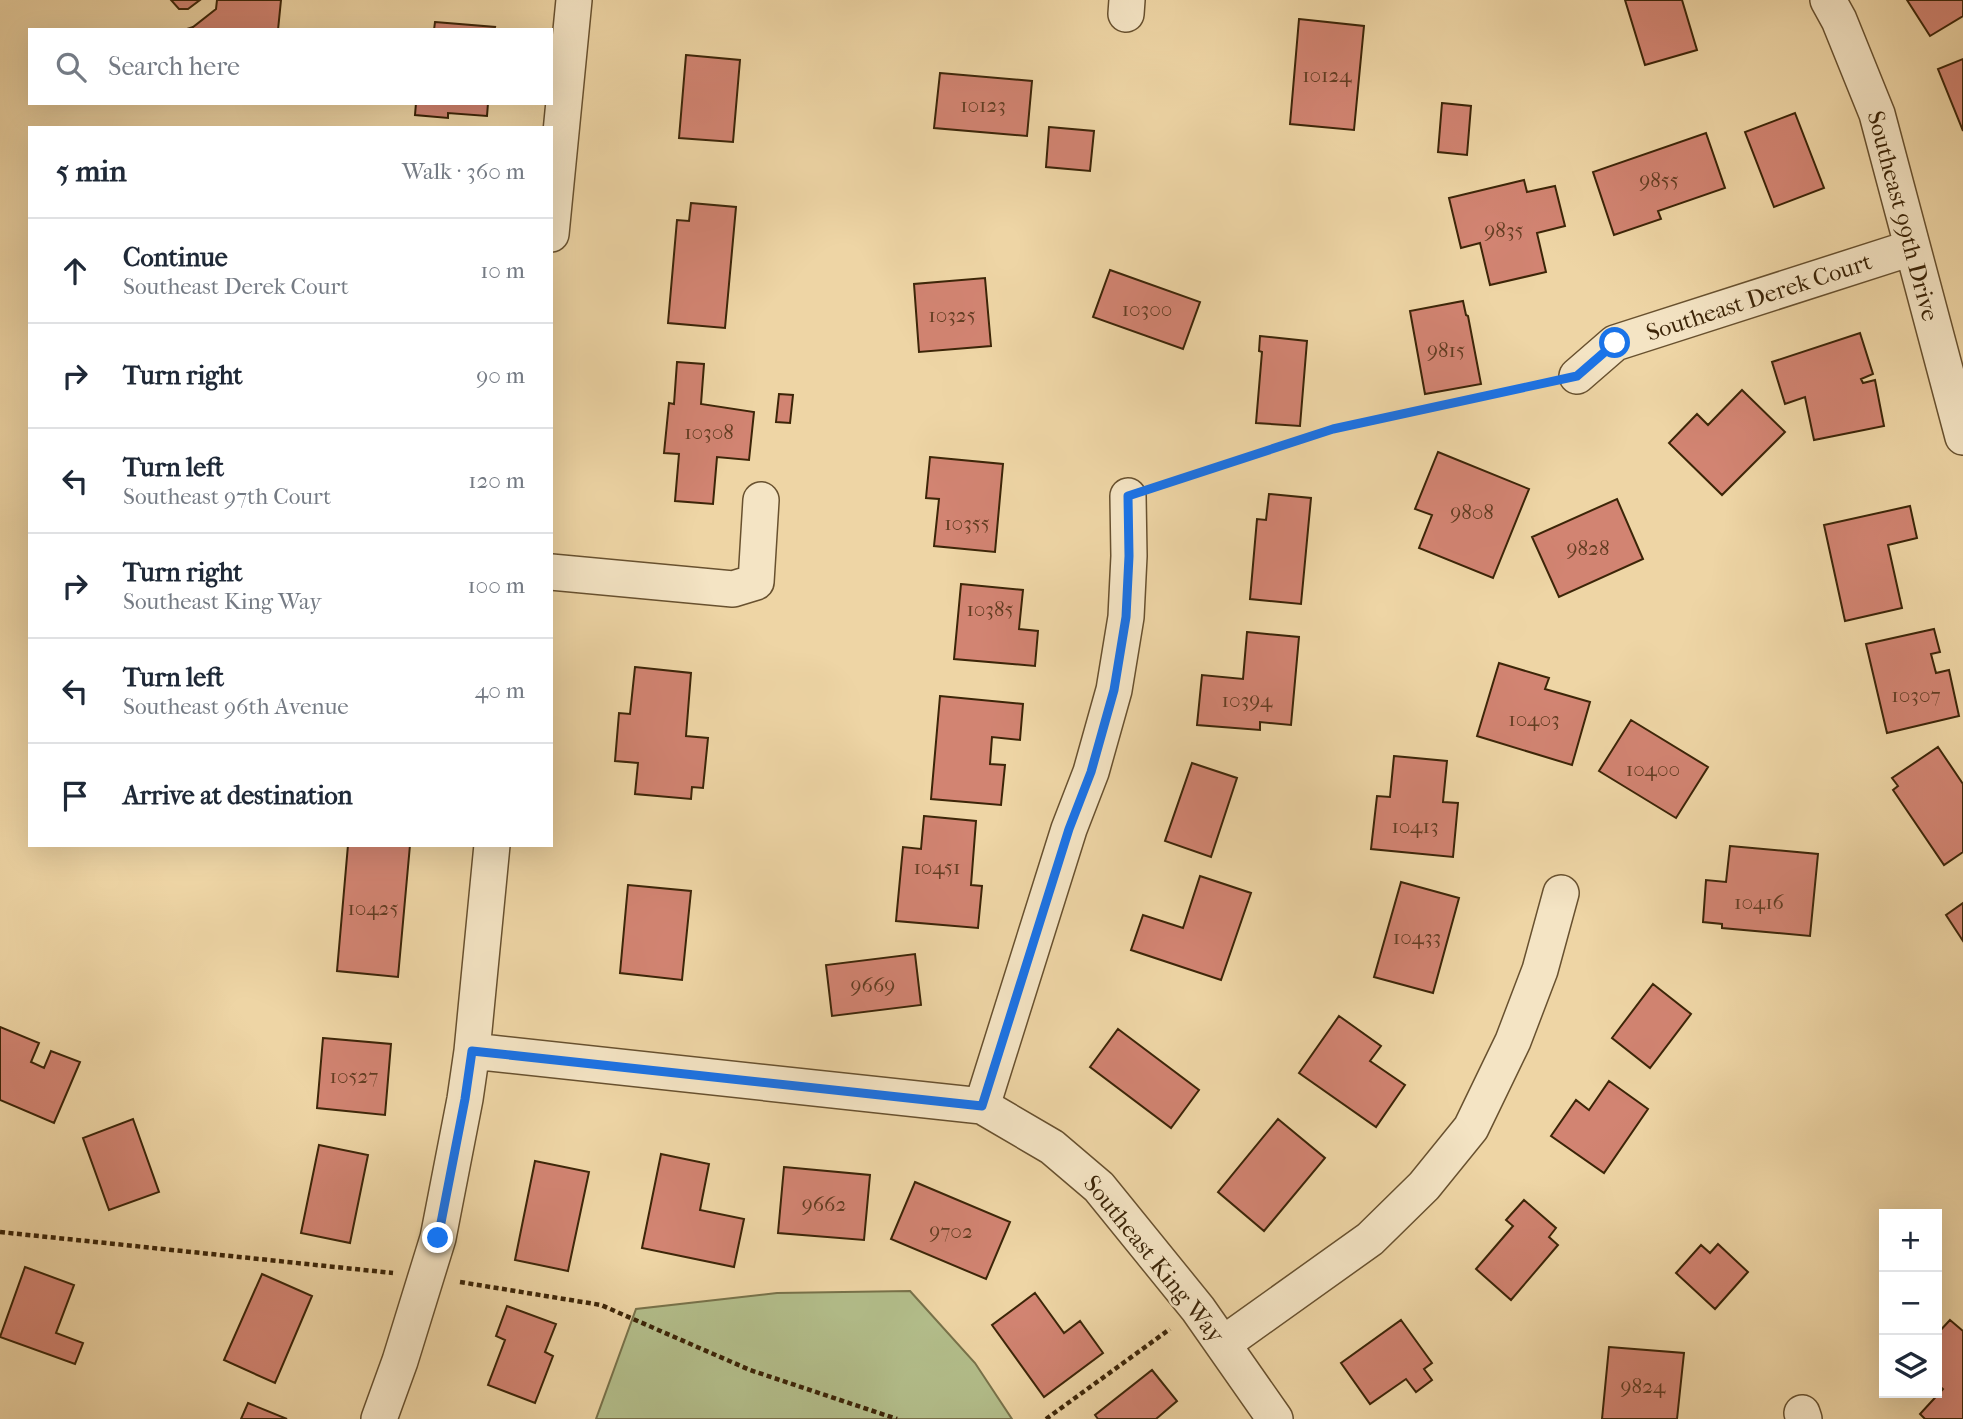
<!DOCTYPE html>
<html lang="en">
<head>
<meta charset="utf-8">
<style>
  :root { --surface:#fff; --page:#f2f2f3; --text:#1f2937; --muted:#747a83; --line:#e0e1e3 }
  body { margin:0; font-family:"IM FELL French Canon",serif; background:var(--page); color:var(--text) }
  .controls { position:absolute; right:21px; bottom:21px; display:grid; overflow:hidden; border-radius:0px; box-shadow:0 7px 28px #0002 }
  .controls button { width:63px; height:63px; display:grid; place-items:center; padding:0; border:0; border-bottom:2px solid var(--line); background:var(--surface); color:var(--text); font:35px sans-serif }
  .stop { position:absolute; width:21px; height:21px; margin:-16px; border:5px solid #1a73e8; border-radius:50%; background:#fff }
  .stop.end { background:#1a73e8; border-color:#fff; box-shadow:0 2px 7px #0008 }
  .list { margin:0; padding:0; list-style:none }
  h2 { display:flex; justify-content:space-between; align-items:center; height:91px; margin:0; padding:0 28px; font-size:30px }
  h2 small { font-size:23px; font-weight:400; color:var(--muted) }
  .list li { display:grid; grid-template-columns:46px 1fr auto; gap:21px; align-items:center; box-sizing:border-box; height:105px; padding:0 28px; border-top:2px solid var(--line) }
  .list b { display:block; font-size:26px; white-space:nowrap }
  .list p { margin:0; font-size:23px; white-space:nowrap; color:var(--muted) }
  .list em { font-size:23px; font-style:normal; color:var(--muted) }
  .icon { flex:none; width:38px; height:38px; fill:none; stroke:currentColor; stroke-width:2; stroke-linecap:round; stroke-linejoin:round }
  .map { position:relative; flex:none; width:1963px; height:1419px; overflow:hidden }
  .search { position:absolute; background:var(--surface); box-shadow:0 7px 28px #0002; left:28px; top:28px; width:525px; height:77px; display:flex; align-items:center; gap:18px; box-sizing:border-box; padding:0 24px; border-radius:0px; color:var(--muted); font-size:26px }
  .panel { position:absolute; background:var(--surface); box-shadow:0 7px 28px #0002; left:28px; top:126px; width:525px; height:721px; border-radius:0px }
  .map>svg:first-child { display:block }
  .green { fill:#b3be8b; stroke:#78724a; stroke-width:2 }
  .building { fill:#d28472; stroke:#3c2508; stroke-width:2 }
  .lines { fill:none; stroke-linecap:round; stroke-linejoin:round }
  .minor-casing { stroke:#68512f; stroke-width:38 }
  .path { stroke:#3c2508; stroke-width:4.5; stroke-dasharray:5 3.5; stroke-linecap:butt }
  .minor { stroke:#f4e4c4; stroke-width:35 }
  .route { stroke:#1a73e8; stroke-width:9 }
  .labels { text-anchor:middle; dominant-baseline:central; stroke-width:5; stroke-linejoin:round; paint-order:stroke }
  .number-label { font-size:21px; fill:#623d22 }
  .street-label { font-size:24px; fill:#3c2508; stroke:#f4e4c4 }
</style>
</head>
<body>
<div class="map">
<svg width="1963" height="1419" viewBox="0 0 1963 1419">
  <rect width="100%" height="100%" fill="#eed5a5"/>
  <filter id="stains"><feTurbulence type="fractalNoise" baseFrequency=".00286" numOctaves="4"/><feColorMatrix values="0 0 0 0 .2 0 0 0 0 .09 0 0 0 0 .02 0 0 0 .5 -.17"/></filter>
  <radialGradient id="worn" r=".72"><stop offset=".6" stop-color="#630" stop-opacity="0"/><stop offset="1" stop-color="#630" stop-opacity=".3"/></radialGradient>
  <!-- green -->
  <path class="green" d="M 910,1291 L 975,1363 L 1012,1419 L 596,1419 L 636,1309 L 777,1293 Z"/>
  <!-- building -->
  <path class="building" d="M 171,0 L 200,0 L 188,9 L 179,9 Z
    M 217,0 L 281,0 L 278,30 L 184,30 L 193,27 L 216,9 Z
    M 1625,0 L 1682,0 L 1697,50 L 1645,65 Z
    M 1907,0 L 1963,0 L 1963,16 L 1930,36 Z
    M 1299,19 L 1364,26 L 1354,130 L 1290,124 Z
    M 435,22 L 495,27 L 494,30 L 434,30 Z
    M 686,55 L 740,60 L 733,142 L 679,138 Z
    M 1963,59 L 1963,131 L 1938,69 Z
    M 940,73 L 1032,81 L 1027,136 L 934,128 Z
    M 416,103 L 488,103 L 487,116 L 448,113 L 448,118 L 415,115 Z
    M 1442,103 L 1471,106 L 1467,155 L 1438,152 Z
    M 1795,113 L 1824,188 L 1774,207 L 1745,132 Z
    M 1049,127 L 1094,131 L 1090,171 L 1046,167 Z
    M 1706,133 L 1725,188 L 1658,211 L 1661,219 L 1614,235 L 1593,172 Z
    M 1524,180 L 1527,192 L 1555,186 L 1565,226 L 1537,233 L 1546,272 L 1490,285 L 1480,243 L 1461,248 L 1449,198 Z
    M 691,203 L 736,207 L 725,328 L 668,323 L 677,220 L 689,221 Z
    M 1110,270 L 1200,302 L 1183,349 L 1093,317 Z
    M 985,278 L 991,346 L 919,352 L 914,284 Z
    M 1463,301 L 1466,315 L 1468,316 L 1481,384 L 1425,394 L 1410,311 Z
    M 1860,333 L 1873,374 L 1861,379 L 1863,383 L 1875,380 L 1884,426 L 1814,440 L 1805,397 L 1785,404 L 1772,362 Z
    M 1260,336 L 1307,341 L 1300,426 L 1256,423 L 1262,352 L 1259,351 Z
    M 677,362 L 704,364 L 701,404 L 754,412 L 749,460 L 717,457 L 713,504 L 675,501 L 679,454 L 664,453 L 669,403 L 674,404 Z
    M 1742,390 L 1785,432 L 1722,495 L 1669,443 L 1697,414 L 1708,425 Z
    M 779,394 L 793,395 L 790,423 L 776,422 Z
    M 1438,452 L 1529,489 L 1493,578 L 1419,548 L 1432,515 L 1415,509 Z
    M 930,457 L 1003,464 L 995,552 L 934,546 L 939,499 L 926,498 Z
    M 1269,494 L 1311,498 L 1301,604 L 1250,599 L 1257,519 L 1266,520 Z
    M 1617,499 L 1643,559 L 1559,597 L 1532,537 Z
    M 1910,506 L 1917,538 L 1888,545 L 1902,608 L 1845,621 L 1824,525 Z
    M 961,584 L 1023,590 L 1019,629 L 1038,631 L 1035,666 L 954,659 Z
    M 1934,629 L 1940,652 L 1931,654 L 1936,673 L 1949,670 L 1959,716 L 1887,733 L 1866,644 Z
    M 1247,632 L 1299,637 L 1291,725 L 1260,722 L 1260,730 L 1197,725 L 1202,675 L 1243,679 Z
    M 1499,663 L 1549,678 L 1545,689 L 1590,702 L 1572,765 L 1477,736 Z
    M 635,667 L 691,673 L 686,736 L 708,738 L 703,788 L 692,787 L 691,799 L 635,794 L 638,763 L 615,761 L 619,713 L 630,714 Z
    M 940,696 L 1023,704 L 1020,740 L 992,737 L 990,764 L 1005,765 L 1001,805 L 931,799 Z
    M 1631,720 L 1708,767 L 1676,818 L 1599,771 Z
    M 1938,747 L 1963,784 L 1963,852 L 1944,865 L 1893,790 L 1898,786 L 1892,778 Z
    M 1394,756 L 1447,761 L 1443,802 L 1458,803 L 1453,857 L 1371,849 L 1377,796 L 1390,797 Z
    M 1192,763 L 1237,778 L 1211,857 L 1165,841 Z
    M 924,816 L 976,821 L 971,885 L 982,886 L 978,928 L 896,921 L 903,847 L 921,849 Z
    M 348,845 L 410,845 L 398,977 L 337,971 Z
    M 1730,846 L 1818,854 L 1810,936 L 1722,928 L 1722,924 L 1703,922 L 1706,880 L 1726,882 Z
    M 1200,876 L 1251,893 L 1221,980 L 1131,950 L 1143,915 L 1183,928 Z
    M 1401,882 L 1459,898 L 1433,993 L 1374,977 Z
    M 628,885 L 691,891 L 682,980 L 620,973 Z
    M 1963,903 L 1963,941 L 1946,915 Z
    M 915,954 L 921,1005 L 832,1016 L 826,965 Z
    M 1653,984 L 1691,1014 L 1650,1068 L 1612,1038 Z
    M 1339,1016 L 1381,1046 L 1370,1061 L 1405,1085 L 1376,1127 L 1299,1073 Z
    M 0,1027 L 39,1043 L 31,1062 L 44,1068 L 51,1051 L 80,1062 L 54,1123 L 0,1100 Z
    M 1118,1029 L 1199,1090 L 1171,1128 L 1090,1067 Z
    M 323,1038 L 391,1044 L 385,1115 L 317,1108 Z
    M 1609,1081 L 1648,1109 L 1604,1173 L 1551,1136 L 1576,1100 L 1589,1110 Z
    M 133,1119 L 159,1192 L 109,1210 L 83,1138 Z
    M 1278,1119 L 1325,1158 L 1264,1231 L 1218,1192 Z
    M 319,1145 L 368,1155 L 350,1243 L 301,1233 Z
    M 661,1154 L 709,1164 L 700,1210 L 744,1219 L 734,1267 L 642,1248 Z
    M 535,1161 L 589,1172 L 568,1271 L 515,1260 Z
    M 784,1167 L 870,1175 L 864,1240 L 778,1233 Z
    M 915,1182 L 1010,1222 L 986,1279 L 891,1239 Z
    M 1524,1200 L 1556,1228 L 1549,1237 L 1558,1245 L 1511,1300 L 1476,1269 L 1513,1226 L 1506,1220 Z
    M 1718,1244 L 1748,1272 L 1715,1309 L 1676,1273 L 1701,1245 L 1710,1253 Z
    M 25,1267 L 74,1285 L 56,1333 L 83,1343 L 75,1364 L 0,1337 Z
    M 262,1274 L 312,1296 L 275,1383 L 224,1360 Z
    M 1035,1293 L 1064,1333 L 1080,1321 L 1103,1353 L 1044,1397 L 992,1325 Z
    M 507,1306 L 556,1324 L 545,1352 L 553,1356 L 535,1403 L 488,1385 L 505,1340 L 496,1336 Z
    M 1401,1320 L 1432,1363 L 1424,1369 L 1432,1380 L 1416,1392 L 1406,1379 L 1370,1404 L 1341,1363 Z
    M 1950,1320 L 1963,1331 L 1963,1419 L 1925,1419 L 1920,1414 L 1943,1389 L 1937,1384 L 1937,1334 Z
    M 1609,1347 L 1684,1353 L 1677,1419 L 1602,1419 Z
    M 1152,1370 L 1177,1401 L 1156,1419 L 1098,1419 L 1095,1415 Z
    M 248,1403 L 287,1419 L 241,1419 Z"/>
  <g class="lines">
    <!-- minor casing -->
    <g class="minor-casing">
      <path id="minor" d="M 1828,0 L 1839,20 L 1877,114 L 1963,437
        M 1126,14 L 1127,0
        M 551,234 L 574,0
        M 1577,376 L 1615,343 L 1911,248
        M 551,572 L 733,589 L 756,582 L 761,500
        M 472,1051 L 982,1106 L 1052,1147 L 1099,1187 L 1198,1309 L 1275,1419
        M 982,1106 L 1069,829 L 1091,772 L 1114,690 L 1126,617 L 1129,556 L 1128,496
        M 1223,1344 L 1370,1239 L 1424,1186 L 1471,1128 L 1513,1041 L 1540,970 L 1561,893
        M 1802,1413 L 1804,1419
        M 379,1419 L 400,1361 L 438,1238 L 465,1099 L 472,1051 L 492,845"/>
    </g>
    <!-- path -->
    <path class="path" d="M 1159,486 L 1333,429 L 1545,383
      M 0,1232 L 393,1273
      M 460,1282 L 601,1305 L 750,1370 L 897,1419
      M 1046,1419 L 1170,1329"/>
    <!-- minor -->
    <use href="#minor" class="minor"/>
  </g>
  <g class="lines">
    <!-- route -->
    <path class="route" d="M 438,1238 L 465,1099 L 472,1051 L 982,1106 L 1069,829 L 1091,772 L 1114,690 L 1126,617 L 1129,556 L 1128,496 L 1333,429 L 1577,376 L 1615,343"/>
  </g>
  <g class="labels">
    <!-- number labels -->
    <g class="number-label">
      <text x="1327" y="75">10124</text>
      <text x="983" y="105">10123</text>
      <text x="1659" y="180">9855</text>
      <text x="1504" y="230">9835</text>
      <text x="1147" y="309">10300</text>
      <text x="952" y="315">10325</text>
      <text x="1446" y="350">9815</text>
      <text x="709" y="432">10308</text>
      <text x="1472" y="512">9808</text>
      <text x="967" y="523">10355</text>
      <text x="1588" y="548">9828</text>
      <text x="990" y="609">10385</text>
      <text x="1916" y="695">10307</text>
      <text x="1247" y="700">10394</text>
      <text x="1534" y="719">10403</text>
      <text x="1653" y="769">10400</text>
      <text x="1415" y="826">10413</text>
      <text x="937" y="867">10451</text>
      <text x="1759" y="902">10416</text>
      <text x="373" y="908">10425</text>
      <text x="1417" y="937">10433</text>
      <text x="873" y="985">9669</text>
      <text x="354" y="1076">10527</text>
      <text x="824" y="1204">9662</text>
      <text x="951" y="1231">9702</text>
      <text x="1643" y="1386">9824</text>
    </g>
    <!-- street labels -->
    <g class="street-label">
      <text transform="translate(1903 216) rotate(75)">Southeast 99th Drive</text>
      <text transform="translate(1759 297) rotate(-18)">Southeast Derek Court</text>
      <text transform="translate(1154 1259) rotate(51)">Southeast King Way</text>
    </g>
  </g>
  <rect width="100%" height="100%" filter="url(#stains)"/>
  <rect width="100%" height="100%" fill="url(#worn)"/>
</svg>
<div class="controls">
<button>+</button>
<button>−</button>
<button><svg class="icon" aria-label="layers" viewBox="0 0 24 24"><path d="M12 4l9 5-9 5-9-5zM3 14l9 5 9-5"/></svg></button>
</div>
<div class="stop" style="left:1615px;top:343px"></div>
<div class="stop end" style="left:438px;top:1238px"></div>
<div class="search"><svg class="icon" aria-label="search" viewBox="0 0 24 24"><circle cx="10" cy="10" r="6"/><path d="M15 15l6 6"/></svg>Search here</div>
<section class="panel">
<h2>5 min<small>Walk · 360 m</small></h2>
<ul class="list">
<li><svg class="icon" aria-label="ahead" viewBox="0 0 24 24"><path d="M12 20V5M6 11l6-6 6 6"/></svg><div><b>Continue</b><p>Southeast Derek Court</p></div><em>10 m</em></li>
<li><svg class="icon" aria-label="right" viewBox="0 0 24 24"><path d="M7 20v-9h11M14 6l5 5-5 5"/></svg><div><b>Turn right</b></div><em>90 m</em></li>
<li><svg class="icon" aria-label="left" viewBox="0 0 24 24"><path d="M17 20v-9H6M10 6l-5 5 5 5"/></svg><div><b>Turn left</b><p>Southeast 97th Court</p></div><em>120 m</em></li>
<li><svg class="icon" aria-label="right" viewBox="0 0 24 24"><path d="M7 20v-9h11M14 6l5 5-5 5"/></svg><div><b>Turn right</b><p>Southeast King Way</p></div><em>100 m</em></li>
<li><svg class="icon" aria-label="left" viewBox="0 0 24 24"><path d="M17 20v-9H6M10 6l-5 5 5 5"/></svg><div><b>Turn left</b><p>Southeast 96th Avenue</p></div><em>40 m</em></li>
<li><svg class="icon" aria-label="arrive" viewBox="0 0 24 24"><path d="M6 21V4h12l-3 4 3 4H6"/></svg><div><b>Arrive at destination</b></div></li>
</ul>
</section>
</div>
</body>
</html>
